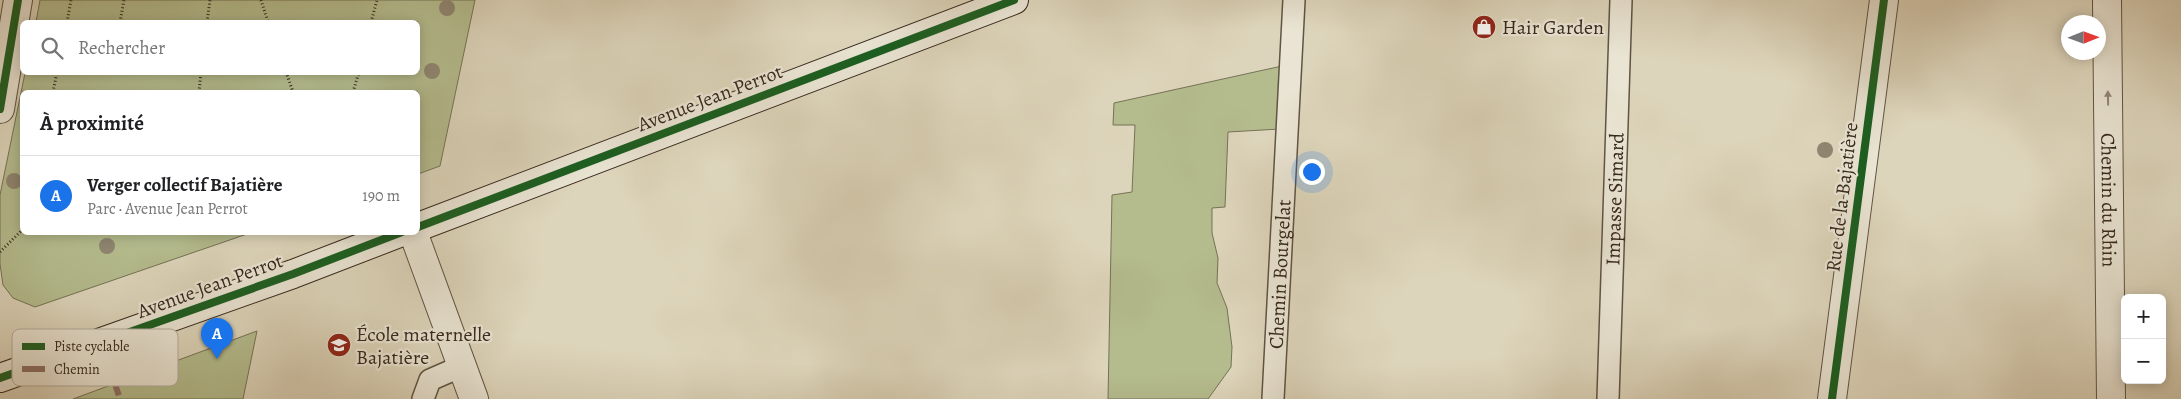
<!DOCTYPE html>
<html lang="fr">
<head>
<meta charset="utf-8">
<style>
  :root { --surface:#fff; --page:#f6f6f6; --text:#202124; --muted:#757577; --line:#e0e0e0; --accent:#1a73e8 }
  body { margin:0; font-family:Alegreya,serif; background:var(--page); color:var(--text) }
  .controls { position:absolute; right:15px; bottom:15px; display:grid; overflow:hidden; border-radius:8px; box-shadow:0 2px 12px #0003 }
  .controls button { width:45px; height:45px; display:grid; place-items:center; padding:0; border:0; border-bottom:1px solid var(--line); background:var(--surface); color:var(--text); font:25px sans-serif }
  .compass { position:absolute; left:2061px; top:15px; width:45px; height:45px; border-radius:50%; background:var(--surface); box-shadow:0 2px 12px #0003; rotate:89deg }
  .you { position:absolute; left:1311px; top:171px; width:18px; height:18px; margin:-12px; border:4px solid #fff; border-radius:50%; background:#1a73e8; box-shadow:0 0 0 8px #1a73e833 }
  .badge { display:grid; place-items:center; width:32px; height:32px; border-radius:50%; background:var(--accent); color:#fff; font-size:16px; font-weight:700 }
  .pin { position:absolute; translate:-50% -41px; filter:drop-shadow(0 1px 2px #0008) }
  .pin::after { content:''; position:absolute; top:26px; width:18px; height:15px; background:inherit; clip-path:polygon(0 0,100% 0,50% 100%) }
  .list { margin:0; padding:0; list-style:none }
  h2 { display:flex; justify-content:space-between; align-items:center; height:65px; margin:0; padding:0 20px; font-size:21px }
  h2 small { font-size:16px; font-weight:400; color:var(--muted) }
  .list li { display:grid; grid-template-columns:32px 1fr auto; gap:15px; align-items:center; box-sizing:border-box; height:80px; padding:0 20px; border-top:1px solid var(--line) }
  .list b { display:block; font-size:19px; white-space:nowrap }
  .list p { margin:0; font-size:16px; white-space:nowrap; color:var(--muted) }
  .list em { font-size:16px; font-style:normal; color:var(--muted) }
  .icon { flex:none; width:28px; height:28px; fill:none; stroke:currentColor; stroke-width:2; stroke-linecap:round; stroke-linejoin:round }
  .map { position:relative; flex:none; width:2181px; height:399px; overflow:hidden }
  .search { position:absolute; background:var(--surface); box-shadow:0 2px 12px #0003; left:20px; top:20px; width:400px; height:55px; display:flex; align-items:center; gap:12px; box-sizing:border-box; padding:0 18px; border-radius:8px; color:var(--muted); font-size:19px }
  .panel { position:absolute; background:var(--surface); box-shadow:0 2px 12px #0003; left:20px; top:90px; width:400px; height:145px; border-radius:8px }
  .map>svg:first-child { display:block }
  .green { fill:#b4bc8e; stroke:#757256 }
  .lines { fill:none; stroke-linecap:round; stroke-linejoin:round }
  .service-casing { stroke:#605444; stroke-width:24 }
  .minor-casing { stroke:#605444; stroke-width:30 }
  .secondary-casing { stroke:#36291d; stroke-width:30 }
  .path { stroke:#36291d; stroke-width:3; stroke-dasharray:1 2.5; stroke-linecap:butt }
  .service { stroke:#e9e4d3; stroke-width:21 }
  .minor { stroke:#e9e4d3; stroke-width:28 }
  .secondary { stroke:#e9e4d3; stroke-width:28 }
  .quiet { stroke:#8d6e63; stroke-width:6; stroke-dasharray:12 6; stroke-linecap:butt }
  .cycleway-casing { stroke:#e9e4d3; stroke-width:11 }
  .cycleway { stroke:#1b5e20; stroke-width:8 }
  .tree { fill:#8f8671 }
  .oneway { fill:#908678 }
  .labels { text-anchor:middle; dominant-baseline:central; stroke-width:4.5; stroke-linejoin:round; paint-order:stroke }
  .poi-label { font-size:20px; fill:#36291d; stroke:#e9e4d3; text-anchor:start }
  .street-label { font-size:20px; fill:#36291d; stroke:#e9e4d3 }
  .key { fill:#e9e4d3; stroke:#b3ac9c; stroke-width:1 }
  .key-label { font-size:14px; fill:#36291d }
</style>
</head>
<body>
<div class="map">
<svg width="2181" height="399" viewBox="0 0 2181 399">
  <rect width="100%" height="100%" fill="#ddd5bb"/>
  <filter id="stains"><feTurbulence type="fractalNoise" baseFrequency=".004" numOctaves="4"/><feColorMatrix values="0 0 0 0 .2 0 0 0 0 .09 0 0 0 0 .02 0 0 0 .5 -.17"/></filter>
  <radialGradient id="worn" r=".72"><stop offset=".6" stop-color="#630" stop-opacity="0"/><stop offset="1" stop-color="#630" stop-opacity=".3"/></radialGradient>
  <!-- green -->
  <path class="green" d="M 40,0 L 475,0 L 440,166 L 418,174 L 418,92 L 22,92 L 22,232 L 250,233 L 35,307 L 13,298 L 3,285 L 0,264 L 0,195 L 25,73 L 418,72 L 418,22 L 36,22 Z
    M 1282,66 L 1280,129 L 1228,132 L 1225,207 L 1212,208 L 1212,233 L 1218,258 L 1217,283 L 1227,308 L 1232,347 L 1231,367 L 1208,399 L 1108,399 L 1112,195 L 1132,192 L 1135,125 L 1113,125 L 1114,103 Z
    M 257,331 L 243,399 L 73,399 Z"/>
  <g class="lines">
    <!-- service casing -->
    <g class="service-casing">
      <g id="service">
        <path d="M 423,399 L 430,380 L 462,366"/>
        <path id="s1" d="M 1273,399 L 1294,0"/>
        <path id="s2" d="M 1608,399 L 1621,0"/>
      </g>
    </g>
    <!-- minor casing -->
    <g class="minor-casing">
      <g id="minor">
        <path id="s3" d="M 2107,0 L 2111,399"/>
        <path d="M 0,109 L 18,0"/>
        <path d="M 413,232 L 474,399"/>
        <path d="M 1832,399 L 1884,0"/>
      </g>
    </g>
    <!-- secondary casing -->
    <g class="secondary-casing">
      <path id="secondary" d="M 418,227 L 1014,0
        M 0,378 L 293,274 L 402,232"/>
    </g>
    <!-- path -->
    <path class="path" d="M 261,0 L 268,22
      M 67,22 L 71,0
      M 120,22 L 124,0
      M 207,22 L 210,0
      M 371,22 L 377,0
      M 286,72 L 293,92
      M 53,92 L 57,72
      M 199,92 L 201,72
      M 353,92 L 359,72
      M 0,252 L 22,230"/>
    <!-- service -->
    <use href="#service" class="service"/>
    <!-- minor -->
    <use href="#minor" class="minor"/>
    <!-- secondary -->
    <use href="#secondary" class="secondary"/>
    <!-- quiet -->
    <path class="quiet" d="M 115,384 L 120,399"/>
    <!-- cycleway casing -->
    <g class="cycleway-casing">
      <path id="cycleway" d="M 0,109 L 18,0
        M 418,227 L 1014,0
        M 0,378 L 293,274 L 402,232
        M 1832,399 L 1884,0"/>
    </g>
    <!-- cycleway -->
    <use href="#cycleway" class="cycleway"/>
  </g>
  <!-- trees -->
  <g class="tree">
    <circle cx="447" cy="8" r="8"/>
    <circle cx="432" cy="71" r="8"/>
    <circle cx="1825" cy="150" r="8"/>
    <circle cx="14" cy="181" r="8"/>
    <circle cx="107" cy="246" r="8"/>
  </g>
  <!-- one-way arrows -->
  <defs><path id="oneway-solid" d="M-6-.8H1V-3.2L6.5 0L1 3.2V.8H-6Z" transform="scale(1.25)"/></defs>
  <use class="oneway" href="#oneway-solid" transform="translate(2108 98) rotate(-91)"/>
  <!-- icons -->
  <defs>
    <g id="shop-disc" transform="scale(1.25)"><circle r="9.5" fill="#8f2418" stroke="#e9e4d3"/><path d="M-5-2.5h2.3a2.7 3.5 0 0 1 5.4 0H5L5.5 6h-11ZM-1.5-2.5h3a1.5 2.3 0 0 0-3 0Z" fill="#fff"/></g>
    <g id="school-disc" transform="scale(1.25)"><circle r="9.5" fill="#8f2418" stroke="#e9e4d3"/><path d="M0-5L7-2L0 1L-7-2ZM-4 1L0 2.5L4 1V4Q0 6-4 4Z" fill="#fff"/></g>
  </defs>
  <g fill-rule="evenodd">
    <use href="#shop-disc" x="1484" y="27"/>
    <use href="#school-disc" x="339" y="345"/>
  </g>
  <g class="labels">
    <!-- poi labels -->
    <g class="poi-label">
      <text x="1502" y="27">Hair Garden</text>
      <text x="356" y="334">École maternelle<tspan x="356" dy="23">Bajatière</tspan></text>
    </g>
    <!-- street labels -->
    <g class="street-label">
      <text transform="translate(710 98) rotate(-21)">Avenue Jean Perrot</text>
      <text transform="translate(1842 197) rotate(-83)">Rue de la Bajatière</text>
      <text stroke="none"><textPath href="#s3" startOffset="200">Chemin du Rhin</textPath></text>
      <text stroke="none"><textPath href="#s2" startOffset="200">Impasse Simard</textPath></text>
      <text stroke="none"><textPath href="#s1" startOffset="125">Chemin Bourgelat</textPath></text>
      <text transform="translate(210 286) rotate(-20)">Avenue Jean Perrot</text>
    </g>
  </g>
  <!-- legend -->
  <rect x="12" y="329" width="166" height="57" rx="8" class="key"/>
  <rect x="22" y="343" width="23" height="7" fill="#1b5e20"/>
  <rect x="22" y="366" width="23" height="6" fill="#8d6e63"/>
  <g class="key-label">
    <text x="54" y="351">Piste cyclable</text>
    <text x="54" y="374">Chemin</text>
  </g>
  <rect width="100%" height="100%" filter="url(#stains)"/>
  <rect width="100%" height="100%" fill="url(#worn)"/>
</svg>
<div class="controls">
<button>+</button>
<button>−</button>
</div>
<svg class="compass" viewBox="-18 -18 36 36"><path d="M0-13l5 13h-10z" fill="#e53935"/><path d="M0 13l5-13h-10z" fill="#757577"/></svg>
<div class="you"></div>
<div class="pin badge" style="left:217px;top:359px">A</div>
<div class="search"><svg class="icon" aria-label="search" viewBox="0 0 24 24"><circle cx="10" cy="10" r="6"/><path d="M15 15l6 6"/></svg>Rechercher</div>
<section class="panel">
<h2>À proximité<small></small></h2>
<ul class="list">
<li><span class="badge">A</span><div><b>Verger collectif Bajatière</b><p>Parc · Avenue Jean Perrot</p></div><em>190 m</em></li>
</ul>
</section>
</div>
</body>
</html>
